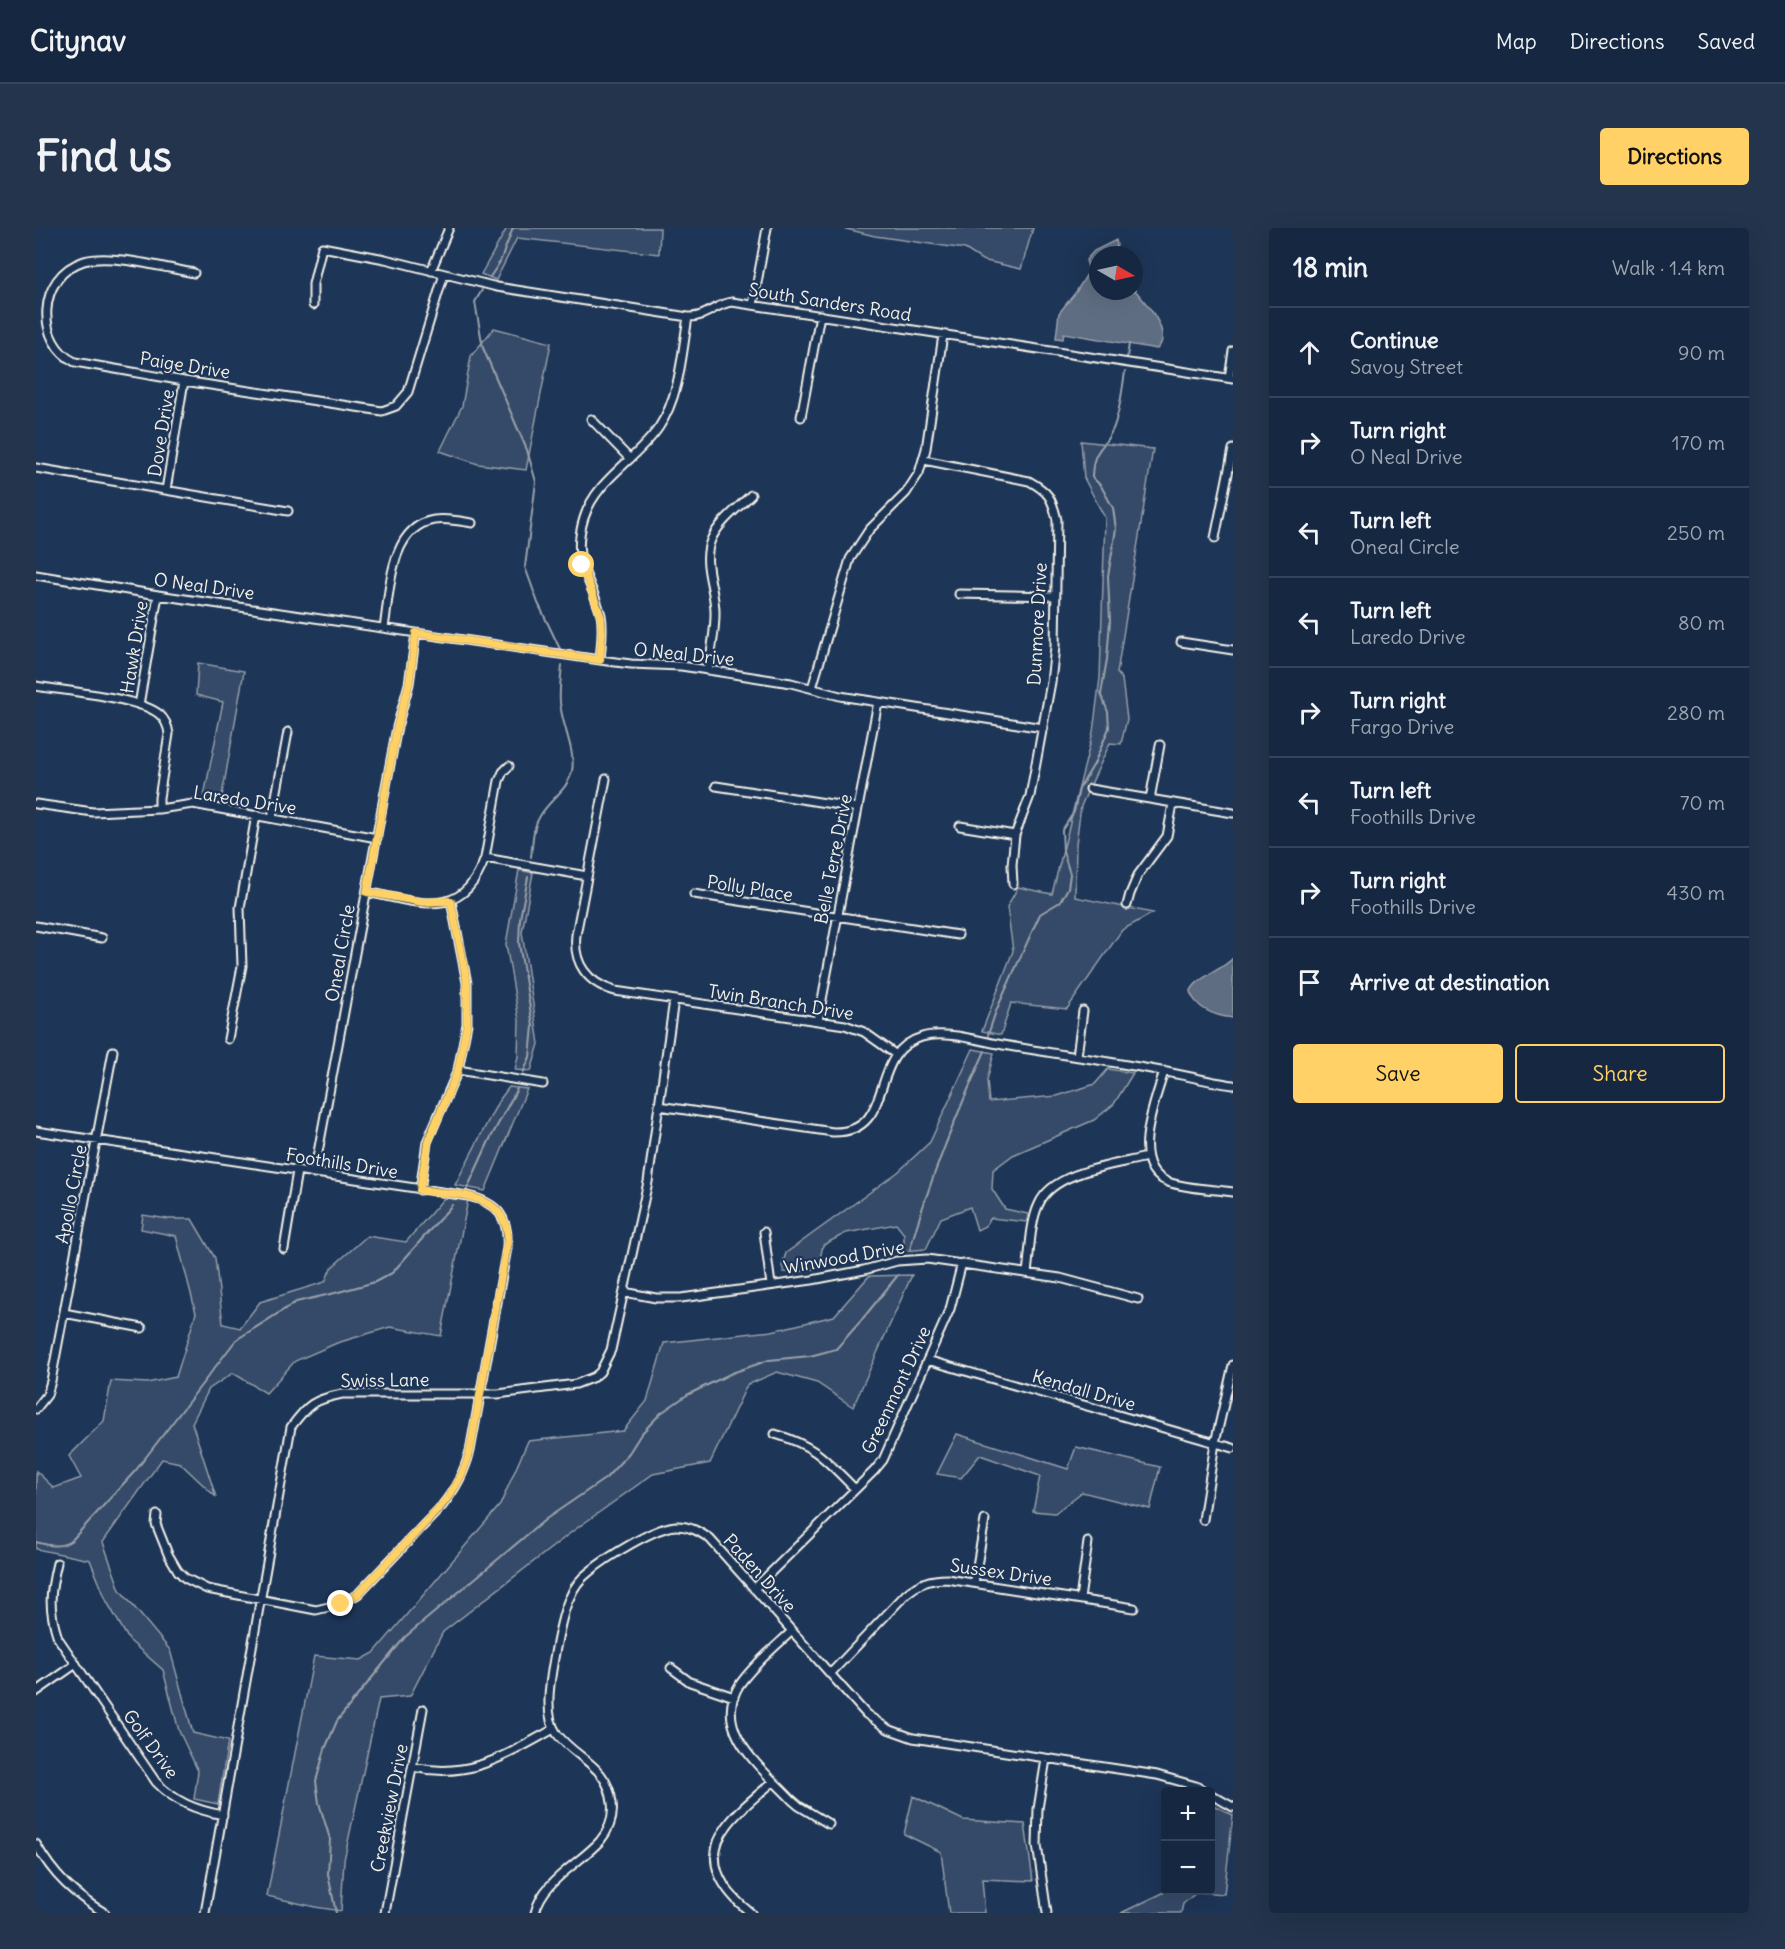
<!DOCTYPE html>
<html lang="en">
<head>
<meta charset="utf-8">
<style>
  :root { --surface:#162841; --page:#23344c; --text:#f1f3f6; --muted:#9ea6b1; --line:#35445a; --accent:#ffd166 }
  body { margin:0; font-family:Delius,sans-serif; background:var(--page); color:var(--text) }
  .controls { position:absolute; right:18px; bottom:18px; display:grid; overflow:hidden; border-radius:6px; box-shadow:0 6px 24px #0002 }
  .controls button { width:54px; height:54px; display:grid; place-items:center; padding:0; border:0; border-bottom:2px solid var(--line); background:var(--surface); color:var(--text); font:30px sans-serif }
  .compass { position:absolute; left:1053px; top:18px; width:54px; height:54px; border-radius:50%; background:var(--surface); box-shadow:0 6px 24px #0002; rotate:99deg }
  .stop { position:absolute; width:18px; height:18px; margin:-14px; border:4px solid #ffd166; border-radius:50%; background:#fff }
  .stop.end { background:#ffd166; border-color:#fff; box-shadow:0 2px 6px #0008 }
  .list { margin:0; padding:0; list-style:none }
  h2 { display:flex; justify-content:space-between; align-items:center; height:78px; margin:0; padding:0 24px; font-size:26px }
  h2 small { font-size:20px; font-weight:400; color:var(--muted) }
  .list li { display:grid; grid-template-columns:39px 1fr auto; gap:18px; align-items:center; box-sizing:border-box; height:90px; padding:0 24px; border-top:2px solid var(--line) }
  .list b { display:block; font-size:22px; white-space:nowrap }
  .list p { margin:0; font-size:20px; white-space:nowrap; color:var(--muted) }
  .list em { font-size:20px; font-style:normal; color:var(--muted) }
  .actions { display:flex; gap:12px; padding:18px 24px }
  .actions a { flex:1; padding:14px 0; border:2px solid var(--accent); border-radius:6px; text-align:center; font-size:21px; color:var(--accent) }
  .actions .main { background:var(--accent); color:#111 }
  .icon { flex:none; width:33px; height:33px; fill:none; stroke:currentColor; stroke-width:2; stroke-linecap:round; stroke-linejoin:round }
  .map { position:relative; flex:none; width:1197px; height:1685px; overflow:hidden; border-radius:6px }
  header { display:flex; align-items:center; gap:36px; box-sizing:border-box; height:84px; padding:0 30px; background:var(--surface); border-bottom:2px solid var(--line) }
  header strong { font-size:28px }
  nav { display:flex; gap:33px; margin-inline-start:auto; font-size:21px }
  .intro { display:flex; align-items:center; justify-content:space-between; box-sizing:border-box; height:144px; padding:0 36px }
  h1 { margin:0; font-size:42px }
  .button { padding:15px 27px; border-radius:6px; background:var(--accent); color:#111; font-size:21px; font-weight:700 }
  main { display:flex; gap:36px; padding:0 36px }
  aside { flex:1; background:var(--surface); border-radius:6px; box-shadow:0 6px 24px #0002 }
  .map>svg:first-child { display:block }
  .green { fill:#354a67; stroke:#949ea8; stroke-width:1.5 }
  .water { fill:#5e6d82; stroke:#9aa2ab; stroke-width:1.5 }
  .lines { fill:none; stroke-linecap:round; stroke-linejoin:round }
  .stream { stroke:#9aa2ab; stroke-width:2 }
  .minor-casing { stroke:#f4f1e8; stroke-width:11 }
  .minor { stroke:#1d3557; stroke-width:7 }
  .route { stroke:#ffd166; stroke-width:8 }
  .labels { text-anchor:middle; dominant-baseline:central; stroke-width:4.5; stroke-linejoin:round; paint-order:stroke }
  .street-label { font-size:18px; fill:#f4f1e8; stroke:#1d3557 }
</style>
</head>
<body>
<header>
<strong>Citynav</strong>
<nav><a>Map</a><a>Directions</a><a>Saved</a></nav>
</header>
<div class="intro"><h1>Find us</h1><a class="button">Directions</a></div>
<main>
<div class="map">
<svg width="1197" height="1685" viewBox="0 0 1197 1685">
  <rect width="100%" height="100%" fill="#1d3557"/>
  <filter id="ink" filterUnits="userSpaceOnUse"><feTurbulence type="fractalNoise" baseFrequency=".0167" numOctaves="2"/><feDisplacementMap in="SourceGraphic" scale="12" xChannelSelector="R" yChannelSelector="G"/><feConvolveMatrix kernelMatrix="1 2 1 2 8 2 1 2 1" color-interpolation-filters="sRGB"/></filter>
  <g filter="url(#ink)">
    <!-- green -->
    <path class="green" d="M 471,0 L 624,0 L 623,26 L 481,10 L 460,52 L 445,46 Z
      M 806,0 L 997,0 L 985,41 L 946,32 L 929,21 L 839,8 Z
      M 458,100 L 515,115 L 490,242 L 442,236 L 404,223 L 426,178 L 435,128 Z
      M 1045,213 L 1117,221 L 1081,445 L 1086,451 L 1091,491 L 1085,516 L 1074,515 L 1045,578 L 1040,616 L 1039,669 L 1117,685 L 1086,702 L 1031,781 L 975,775 L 965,807 L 946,803 L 977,723 L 971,679 L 982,659 L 1016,666 L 1057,504 L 1064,450 L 1069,290 L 1048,250 Z
      M 162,435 L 208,443 L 186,568 L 168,568 L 187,474 L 160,467 Z
      M 483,642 L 497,645 L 486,704 L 503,816 L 495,843 L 479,842 L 482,828 L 483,792 L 470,716 Z
      M 937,821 L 958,825 L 951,852 L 953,874 L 1021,868 L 1059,856 L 1072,841 L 1097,845 L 1078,876 L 1058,892 L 977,927 L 957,942 L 956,961 L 969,981 L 992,986 L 991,994 L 955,990 L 949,998 L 941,1002 L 934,979 L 905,990 L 890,1021 L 868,1023 L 868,1006 L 860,996 L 810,1005 L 787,1017 L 782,1040 L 758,1045 L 748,1044 L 746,1038 L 750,1025 L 862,944 L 894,914 Z
      M 473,859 L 491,861 L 449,963 L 419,957 L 462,874 Z
      M 408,970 L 432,972 L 405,1108 L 354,1099 L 301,1115 L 259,1133 L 230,1165 L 197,1145 L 173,1161 L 156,1195 L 180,1269 L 144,1235 L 126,1231 L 67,1314 L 84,1362 L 134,1422 L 157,1505 L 192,1513 L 182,1576 L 158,1571 L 162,1543 L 143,1503 L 127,1442 L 93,1412 L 71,1374 L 54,1332 L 0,1321 L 0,1243 L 18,1260 L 45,1250 L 33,1228 L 68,1193 L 75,1153 L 111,1155 L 140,1149 L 160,1085 L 140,1008 L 105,1001 L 107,987 L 132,991 L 156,991 L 179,1030 L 187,1096 L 204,1100 L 224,1074 L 289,1054 L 295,1040 L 331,1008 L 370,1014 Z
      M 876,1047 L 817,1179 L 781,1155 L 741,1144 L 711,1157 L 674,1235 L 617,1246 L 537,1303 L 407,1404 L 374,1468 L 343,1471 L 308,1632 L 305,1683 L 279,1679 L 231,1668 L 278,1428 L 325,1432 L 338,1425 L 464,1277 L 492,1213 L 587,1203 L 611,1173 L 628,1115 L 736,1103 L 798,1088 L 833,1048 Z
      M 921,1206 L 1032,1241 L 1040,1219 L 1124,1239 L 1114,1281 L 1046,1264 L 1019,1285 L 997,1283 L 1004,1248 L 944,1227 L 925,1250 L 901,1246 Z
      M 877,1568 L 927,1592 L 989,1596 L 997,1653 L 946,1651 L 949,1685 L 913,1685 L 905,1624 L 868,1606 Z
      M 1175,1576 L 1197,1587 L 1188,1666 L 1161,1664 L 1147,1676 L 1145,1685 L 1085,1685 L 1131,1663 L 1174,1662 Z"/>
    <!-- water -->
    <path class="water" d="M 1080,12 L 1081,17 L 1078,27 L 1062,27 L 1062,63 L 1098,63 L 1098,61 C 1109,74 1138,105 1121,121 L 1028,105 L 1027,111 L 1020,110 L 1023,85 L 1040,64 L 1053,43 L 1050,32 L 1058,23 Z
      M 1197,730 L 1197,790 C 1179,788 1161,781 1154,764 C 1162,748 1185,743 1197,730 Z"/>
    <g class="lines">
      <!-- stream -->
      <path class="stream" d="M 454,49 L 464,34 L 477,0
        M 446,62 L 439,74 L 447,120 L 491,222 L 500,254 L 489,339 L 502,375 L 524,421
        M 1091,129 L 1093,116
        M 495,629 C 497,615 496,600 504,588 C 513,572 532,562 536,543 C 540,523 525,495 524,474 C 523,462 525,449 526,437
        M 952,807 L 960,783 L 1004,686 L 1024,674 L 1032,660 L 1034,646 L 1027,623 L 1026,602 L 1038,584 L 1043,561 L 1058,536 L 1073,500 L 1072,484 L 1065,466 L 1071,431 L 1074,393 L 1072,348 L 1080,301 L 1077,280 L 1065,258 L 1056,249 C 1057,220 1066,224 1077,201 C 1084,184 1086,163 1089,144
        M 487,845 L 494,829 L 497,798 L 483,715 L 484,691 L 492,649
        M 431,961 L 453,913 L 481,861
        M 874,1021 C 893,953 920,888 949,823
        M 0,1314 C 13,1317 24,1321 36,1312 L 100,1242 L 200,1112 L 260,1074 L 299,1065 L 339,1054 L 356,1045 L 416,977
        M 300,1685 L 292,1646 L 294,1611 L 283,1575 L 280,1553 L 289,1521 L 301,1493 L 369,1409 L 510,1291 L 570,1250 L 593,1225 L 605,1206 L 625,1185 L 651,1167 L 696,1145 L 733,1132 L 774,1128 L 800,1121 L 824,1094 L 862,1047"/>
      <!-- minor casing -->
      <g class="minor-casing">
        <path id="minor" d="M 395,43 L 413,0
          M 158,45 C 129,40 75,25 48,33 C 0,48 0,116 39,134 L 148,153 L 346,183 L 360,178 L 372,164 L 408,46
          M 277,77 L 277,56 L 286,19 L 349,31 L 461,59 L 652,89 C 670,90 679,76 696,74 L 1197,151
          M 717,77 L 731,0
          M 1193,150 L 1197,123
          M 765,189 L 784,87
          M 555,191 L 594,231
          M 888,232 L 993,253 C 1013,264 1016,270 1021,292 L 1019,419 L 1015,454 L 994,568 L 979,607 L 976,637 L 977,656
          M 0,240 L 252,283
          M 130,262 L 148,153
          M 1179,310 L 1197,221
          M 0,347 L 122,367 L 564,432 L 595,436 L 645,438 L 672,442 L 755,455 L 804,468 L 1007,500
          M 923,366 L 1019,368
          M 348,400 C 354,365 353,299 398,292 C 411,290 424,293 436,295
          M 1145,414 L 1197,422
          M 564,432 C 565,417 568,402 565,387 C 555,349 534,334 548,290 C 560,251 601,232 623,199 C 644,168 646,125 652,89
          M 672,442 C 675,424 679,405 679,386 C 680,362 665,336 675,312 C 682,295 702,280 715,267
          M 0,458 C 28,463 102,469 123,486 C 129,491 132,498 133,506 L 123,570 L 123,581
          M 776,460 L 814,331 L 833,302 L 870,265 L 883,245 L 890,221 L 907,107
          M 103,477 L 122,367
          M 570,551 L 540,707 C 537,735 551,755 579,763 L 809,797 L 828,804 L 859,826
          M 680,558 L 822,580
          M 1054,561 L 1197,585
          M 1114,571 L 1124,517
          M 0,576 L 57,584 L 123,581 L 157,576 L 341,610
          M 236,590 L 252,504
          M 924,598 L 979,607
          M 449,630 L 551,648
          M 331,664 C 382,674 427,694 449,630 L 463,553 L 467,544 L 473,538
          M 658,666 L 922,707
          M 1091,677 L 1094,666 L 1102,647 L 1131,608 L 1137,576
          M 0,698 L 66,710
          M 782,793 L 842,474
          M 192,811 L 206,738 L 204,680 L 220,587
          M 1041,828 L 1047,783
          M 422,842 L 507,856
          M 1128,843 C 1120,873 1091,938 1132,954 C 1152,961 1176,961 1197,964
          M 623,878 L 797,904 C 862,905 830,825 886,809 C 908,802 944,813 967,817 C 1020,826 1073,833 1125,843 C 1149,847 1173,854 1197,857
          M 0,903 L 432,968 C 462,975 473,989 471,1020 L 434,1223 C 428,1245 420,1260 406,1278 L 322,1366 L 305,1376 L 280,1382 L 171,1361 L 149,1350 L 142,1343 L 132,1326 L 120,1296 L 121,1287
          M 278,946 L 361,499 L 373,456 L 380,405
          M 384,962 L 391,914 L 422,842 L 431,796 L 431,755 L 415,673
          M 728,1004 L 735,1057
          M 248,1021 L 261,943
          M 991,1045 C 994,1024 994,994 1003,976 C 1017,943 1079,937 1111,929
          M 588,1064 L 620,1070 L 645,1070 L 776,1052 L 828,1042 L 861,1033 L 891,1031 L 1024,1050 L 1102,1071
          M 28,1085 L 106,1100
          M 891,1132 L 1197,1220
          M 0,1181 L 11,1167 L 15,1153 L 77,823
          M 739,1206 C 780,1218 790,1232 819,1261
          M 1167,1292 L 1179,1215 L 1197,1137
          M 21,1335 C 14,1364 12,1381 22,1410 L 120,1554 C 139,1574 160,1582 187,1587
          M 938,1355 L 949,1292
          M 718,1361 L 838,1243 L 847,1232 L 914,1081 L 926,1035
          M 1044,1371 L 1052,1314
          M 756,1403 C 739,1419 718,1436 704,1456 C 674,1502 728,1542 756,1572 L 763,1578 L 793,1596
          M 635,1440 L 654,1454 L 698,1469
          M 794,1446 L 870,1366 C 883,1355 894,1351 911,1351 L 1098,1380
          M 0,1464 L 40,1436
          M 1010,1531 L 1002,1581 L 1001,1617 L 1011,1685
          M 377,1539 C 434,1552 470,1527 518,1501
          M 1174,1566 L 1197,1579
          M 0,1616 C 17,1647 38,1667 69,1685
          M 169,1685 L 255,1199 C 272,1176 277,1172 306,1166 L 462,1166 L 540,1156 L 558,1149 L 564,1144 L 575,1122 L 612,954 L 638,772
          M 349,1685 L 387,1481
          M 499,1685 C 506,1653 543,1636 564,1613 C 573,1602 578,1589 576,1575 C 572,1537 541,1532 521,1506 C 515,1497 513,1486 513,1476 C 512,1456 525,1385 534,1369 C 538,1359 545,1350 553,1344 C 570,1330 620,1298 641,1298 C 654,1298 664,1304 674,1311 L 830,1486 L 852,1501 L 877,1510 L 1121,1547 L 1160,1558 L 1170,1564
          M 715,1685 C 687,1663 665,1632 691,1598 C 703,1581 722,1567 738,1553"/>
      </g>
      <!-- minor -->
      <use href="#minor" class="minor"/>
    </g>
  </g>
  <g class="lines" filter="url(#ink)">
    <!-- route -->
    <path class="route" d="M 305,1376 L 322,1366 L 405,1278 C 420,1260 428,1245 434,1223 L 472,1010 C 469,963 419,967 384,962 L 392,914 L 422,842 L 431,796 L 431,754 L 415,673 L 386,674 L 331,664 L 361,499 L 373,456 L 380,405 L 564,432 L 566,404 L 565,389 L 546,337"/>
  </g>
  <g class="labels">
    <!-- street labels -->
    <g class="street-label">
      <text transform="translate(794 74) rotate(9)">South Sanders Road</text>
      <text transform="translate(149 137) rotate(9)">Paige Drive</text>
      <text transform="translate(125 205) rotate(-81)">Dove Drive</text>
      <text transform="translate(168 358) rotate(8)">O Neal Drive</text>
      <text transform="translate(1001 396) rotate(-87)">Dunmore Drive</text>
      <text transform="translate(98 419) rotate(-81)">Hawk Drive</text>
      <text transform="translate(648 426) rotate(6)">O Neal Drive</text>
      <text transform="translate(209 572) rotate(9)">Laredo Drive</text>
      <text transform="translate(797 631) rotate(-79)">Belle Terre Drive</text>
      <text transform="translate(714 660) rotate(9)">Polly Place</text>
      <text transform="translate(304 725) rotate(-80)">Oneal Circle</text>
      <text transform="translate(745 774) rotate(9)">Twin Branch Drive</text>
      <text transform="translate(306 935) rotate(9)">Foothills Drive</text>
      <text transform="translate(35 966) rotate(-79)">Apollo Circle</text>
      <text transform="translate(808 1029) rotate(-10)">Winwood Drive</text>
      <text transform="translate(349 1152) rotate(-1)">Swiss Lane</text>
      <text transform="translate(860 1162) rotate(-65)">Greenmont Drive</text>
      <text transform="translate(1048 1162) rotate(16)">Kendall Drive</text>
      <text transform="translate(965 1344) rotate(8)">Sussex Drive</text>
      <text transform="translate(724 1345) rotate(48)">Paden Drive</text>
      <text transform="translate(115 1516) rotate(54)">Golf Drive</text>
      <text transform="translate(353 1580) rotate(-79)">Creekview Drive</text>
    </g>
  </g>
</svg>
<div class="controls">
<button>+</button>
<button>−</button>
</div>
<svg class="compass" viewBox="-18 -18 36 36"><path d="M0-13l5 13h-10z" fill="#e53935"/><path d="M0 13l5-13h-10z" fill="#9ea6b1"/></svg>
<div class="stop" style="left:546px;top:337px"></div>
<div class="stop end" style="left:305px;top:1376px"></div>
</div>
<aside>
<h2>18 min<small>Walk · 1.4 km</small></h2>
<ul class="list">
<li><svg class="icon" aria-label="ahead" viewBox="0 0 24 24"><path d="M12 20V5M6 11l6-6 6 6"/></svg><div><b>Continue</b><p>Savoy Street</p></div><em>90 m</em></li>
<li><svg class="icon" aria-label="right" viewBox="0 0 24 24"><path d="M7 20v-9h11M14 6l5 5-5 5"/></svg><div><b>Turn right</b><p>O Neal Drive</p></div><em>170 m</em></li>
<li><svg class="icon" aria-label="left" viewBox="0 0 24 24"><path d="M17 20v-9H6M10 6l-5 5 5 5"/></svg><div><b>Turn left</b><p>Oneal Circle</p></div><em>250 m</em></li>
<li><svg class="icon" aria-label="left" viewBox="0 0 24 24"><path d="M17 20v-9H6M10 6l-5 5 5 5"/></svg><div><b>Turn left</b><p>Laredo Drive</p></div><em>80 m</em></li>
<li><svg class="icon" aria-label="right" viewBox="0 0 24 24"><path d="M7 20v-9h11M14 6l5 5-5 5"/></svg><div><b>Turn right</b><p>Fargo Drive</p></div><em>280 m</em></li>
<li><svg class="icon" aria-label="left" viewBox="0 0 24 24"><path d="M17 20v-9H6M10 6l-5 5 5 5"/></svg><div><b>Turn left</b><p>Foothills Drive</p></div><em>70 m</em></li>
<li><svg class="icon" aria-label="right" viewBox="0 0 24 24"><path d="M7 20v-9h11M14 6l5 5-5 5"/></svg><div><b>Turn right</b><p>Foothills Drive</p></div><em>430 m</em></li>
<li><svg class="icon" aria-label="arrive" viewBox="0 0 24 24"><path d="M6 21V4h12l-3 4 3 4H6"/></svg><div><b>Arrive at destination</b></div></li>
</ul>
<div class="actions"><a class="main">Save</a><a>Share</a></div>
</aside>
</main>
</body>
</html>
